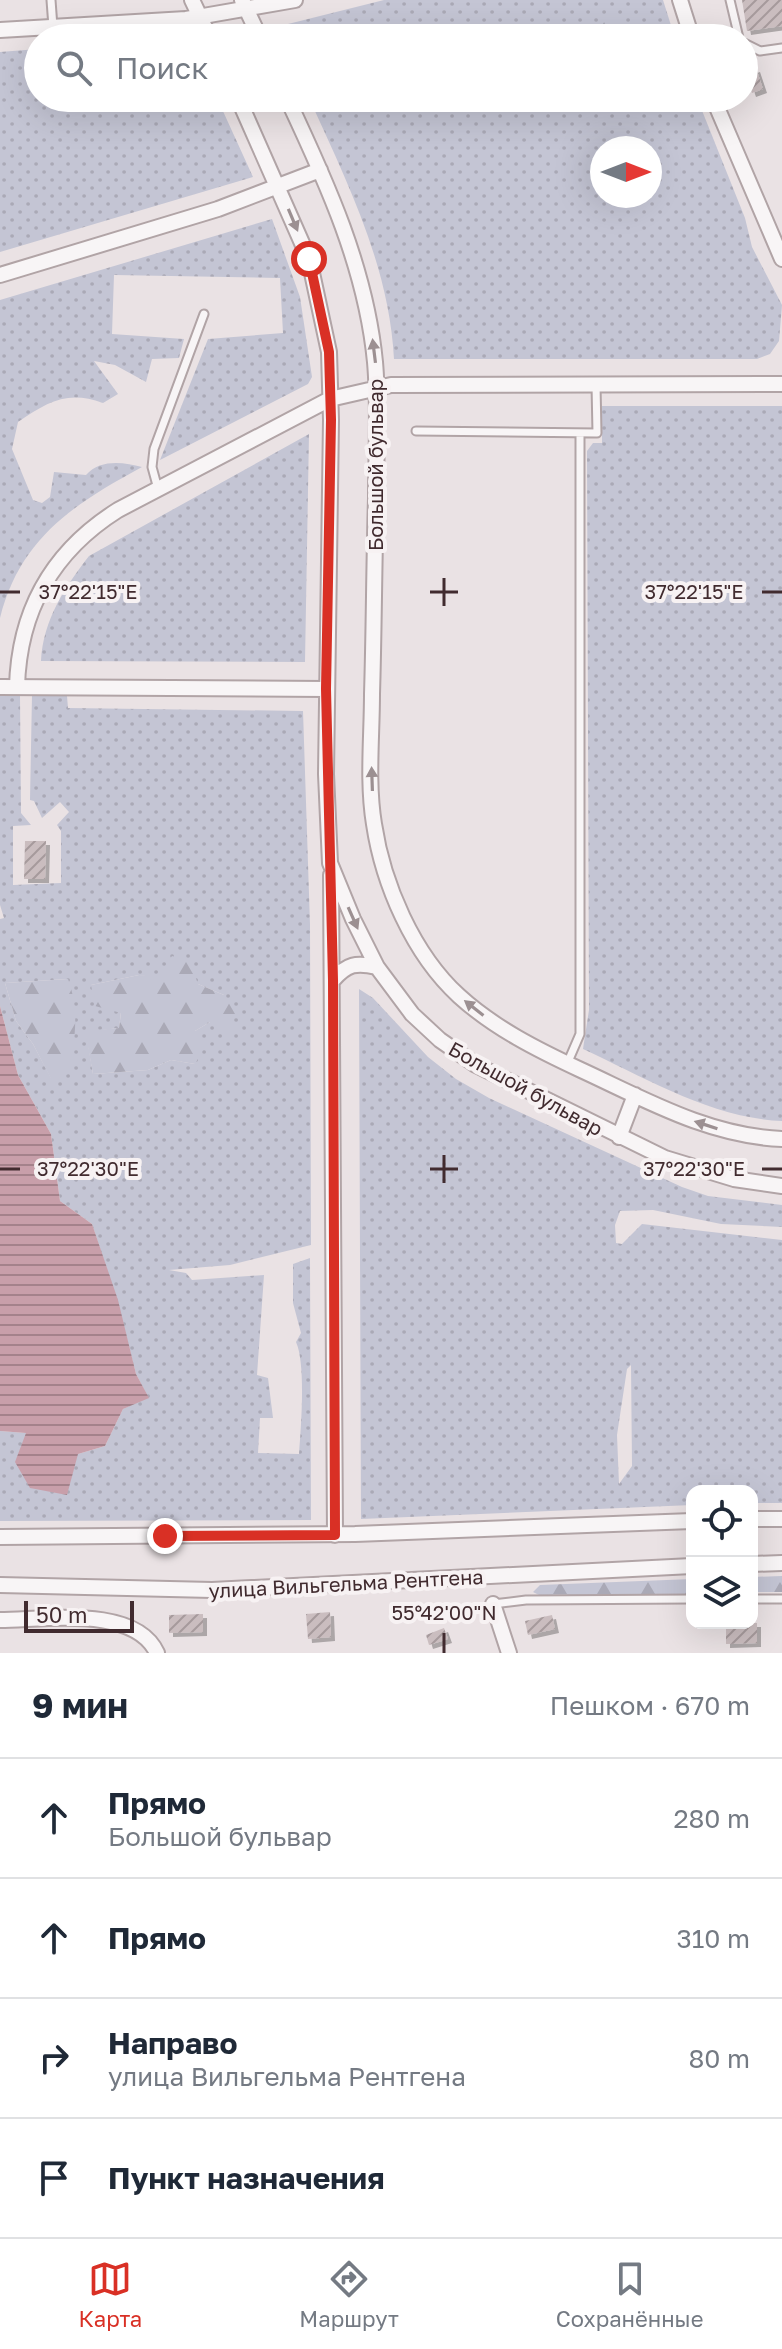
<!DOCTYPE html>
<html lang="ru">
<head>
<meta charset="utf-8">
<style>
  :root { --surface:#fff; --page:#f6f6f7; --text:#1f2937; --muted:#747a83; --line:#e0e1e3; --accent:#d93025 }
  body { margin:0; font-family:"Golos Text",sans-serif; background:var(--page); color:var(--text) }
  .controls { position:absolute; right:24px; bottom:24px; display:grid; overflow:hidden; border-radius:16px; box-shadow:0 8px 32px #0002 }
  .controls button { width:72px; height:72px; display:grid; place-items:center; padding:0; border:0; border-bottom:2px solid var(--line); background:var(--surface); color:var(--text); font:40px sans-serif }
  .compass { position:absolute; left:590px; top:136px; width:72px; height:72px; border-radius:50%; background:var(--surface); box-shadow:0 8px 32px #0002; rotate:90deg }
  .scale { position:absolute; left:24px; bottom:20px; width:110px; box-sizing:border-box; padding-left:8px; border:4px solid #412b2f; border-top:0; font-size:22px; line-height:28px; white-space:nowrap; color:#412b2f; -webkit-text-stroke:6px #f7f2f3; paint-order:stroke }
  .stop { position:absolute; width:24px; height:24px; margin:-18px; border:6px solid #d93025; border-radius:50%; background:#fff }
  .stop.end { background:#d93025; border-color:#fff; box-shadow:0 2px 8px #0008 }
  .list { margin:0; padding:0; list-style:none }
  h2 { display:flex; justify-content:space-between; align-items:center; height:104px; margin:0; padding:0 32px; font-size:34px }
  h2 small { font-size:26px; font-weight:400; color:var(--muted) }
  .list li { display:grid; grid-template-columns:52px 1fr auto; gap:24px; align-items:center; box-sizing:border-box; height:120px; padding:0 32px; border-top:2px solid var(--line) }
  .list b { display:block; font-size:30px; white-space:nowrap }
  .list p { margin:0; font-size:26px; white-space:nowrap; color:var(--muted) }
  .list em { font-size:26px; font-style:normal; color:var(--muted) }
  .icon { flex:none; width:44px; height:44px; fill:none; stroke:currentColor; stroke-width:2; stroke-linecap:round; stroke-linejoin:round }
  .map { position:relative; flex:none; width:782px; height:1653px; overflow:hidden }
  .search { position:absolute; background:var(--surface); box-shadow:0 8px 32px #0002; left:24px; right:24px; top:24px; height:88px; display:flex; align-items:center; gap:20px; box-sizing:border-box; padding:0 28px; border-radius:44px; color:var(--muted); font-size:30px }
  .sheet { height:584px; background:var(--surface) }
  nav { display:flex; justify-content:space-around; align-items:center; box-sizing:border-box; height:112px; border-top:2px solid var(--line); background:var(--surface); font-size:22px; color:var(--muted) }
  nav a { display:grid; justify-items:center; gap:4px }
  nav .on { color:var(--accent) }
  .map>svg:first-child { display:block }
  .grass { fill:url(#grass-dots); fill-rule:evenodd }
  .forest { fill:url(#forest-firs) }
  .water { fill:url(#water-rules) }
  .building { fill:url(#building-hatch); filter:url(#shadow) }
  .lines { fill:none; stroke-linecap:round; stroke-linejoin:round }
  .lane-casing { stroke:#b1a4a6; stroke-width:11 }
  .street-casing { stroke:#b1a4a6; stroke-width:18 }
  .lane { stroke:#f8f5f6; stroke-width:7 }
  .street { stroke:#f8f5f6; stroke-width:14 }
  .oneway { fill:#9c9092 }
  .route { stroke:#d93025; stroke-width:10 }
  .ticks { fill:none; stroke:#412b2f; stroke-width:3 }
  .labels { text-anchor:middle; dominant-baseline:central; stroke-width:8; stroke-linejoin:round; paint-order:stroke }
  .street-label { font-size:20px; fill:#412b2f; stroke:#f7f2f3 }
  .ticks-label { font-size:20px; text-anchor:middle; fill:#412b2f; stroke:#f7f2f3; stroke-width:8; stroke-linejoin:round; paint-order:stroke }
</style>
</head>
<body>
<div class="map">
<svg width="782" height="1653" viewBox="0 0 782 1653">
  <defs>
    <pattern id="grass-dots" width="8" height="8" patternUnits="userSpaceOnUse" patternTransform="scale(2)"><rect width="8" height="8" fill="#c4c5d4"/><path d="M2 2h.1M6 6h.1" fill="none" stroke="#aaa9b6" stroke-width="1.8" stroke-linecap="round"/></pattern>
    <pattern id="forest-firs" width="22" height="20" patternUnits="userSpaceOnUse" patternTransform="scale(2)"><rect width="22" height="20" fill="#c4c5d4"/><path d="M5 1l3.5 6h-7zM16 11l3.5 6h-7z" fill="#aaa9b6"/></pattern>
    <pattern id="water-rules" width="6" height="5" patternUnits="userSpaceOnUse" patternTransform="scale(2)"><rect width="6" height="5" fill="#c89faa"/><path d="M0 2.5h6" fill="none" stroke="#a4828b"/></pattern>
    <pattern id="building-hatch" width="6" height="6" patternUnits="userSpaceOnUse" patternTransform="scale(2)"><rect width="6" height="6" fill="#cabdbf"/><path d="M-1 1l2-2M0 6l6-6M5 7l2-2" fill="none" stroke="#a69a9c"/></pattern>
    <filter id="shadow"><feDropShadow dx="4" dy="4" stdDeviation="0" flood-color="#0004"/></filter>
  </defs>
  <rect width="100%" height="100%" fill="#eae2e4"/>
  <!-- grass -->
  <path class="grass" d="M 384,0 L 663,0 L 675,38 L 281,38 L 276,27 Z
    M 38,49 L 38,98 L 217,98 L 253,177 L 0,252 L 0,52 Z
    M 309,98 L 697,98 L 745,218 L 752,247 L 782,305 L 779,341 L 770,354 L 757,359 L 394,359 C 389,265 347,182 309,98 ZM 602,148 L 650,148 L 650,196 L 602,196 Z
    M 272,219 L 300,297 L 312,377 L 308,384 L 160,460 L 208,339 L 283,333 L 280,278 L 114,275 L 112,334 L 184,339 L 179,358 L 152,359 L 146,382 L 115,365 L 94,361 L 118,394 L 103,403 C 67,390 48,402 18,422 L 12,449 L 33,500 L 42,503 L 50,497 L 54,472 L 86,475 C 100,459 123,462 142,467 C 74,504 20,538 0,618 L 0,300 Z
    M 602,406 L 782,406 L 782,1121 C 711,1118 646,1078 583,1049 L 589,1010 L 587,451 L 593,443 L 602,443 Z
    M 309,434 L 305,662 L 41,661 C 43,620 65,587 89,556 Z
    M 32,695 L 67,696 L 68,708 L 303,711 L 310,924 L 311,1245 L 230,1265 L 169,1270 L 186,1273 L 192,1280 L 264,1275 L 257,1375 L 268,1378 L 273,1418 L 260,1418 L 258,1453 L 299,1454 C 301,1427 306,1364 296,1342 L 301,1333 L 293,1303 L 293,1264 L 310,1258 L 311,1520 L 0,1521 L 0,1431 L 26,1433 L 78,1454 L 105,1446 L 123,1409 L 148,1397 L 136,1374 L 117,1300 L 92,1224 L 60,1201 L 51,1134 L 18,1075 L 0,1006 L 0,919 L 4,918 L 0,905 L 0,696 L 20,696 L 21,813 L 31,825 L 13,826 L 13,885 L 61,883 L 61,831 L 57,825 L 69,812 L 60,802 L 42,818 L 34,801 L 30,800 ZM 139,975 L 198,984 L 224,995 L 210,1022 L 195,1031 L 195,1064 L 171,1060 L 148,1070 L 93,1074 L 86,1032 L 119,1028 L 121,1012 L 91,985 ZM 67,979 L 51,1078 L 33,1044 L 16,1021 L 5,983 Z
    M 359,989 L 373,998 L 428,1057 L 456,1079 L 489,1098 L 682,1187 L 708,1196 L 782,1205 L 782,1227 L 721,1224 L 653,1210 L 620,1211 L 615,1225 L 616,1243 L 622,1244 L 642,1224 L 782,1240 L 782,1503 L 752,1503 L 752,1491 L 692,1491 L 692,1505 L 361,1519 ZM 631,1365 L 632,1466 L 619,1484 L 617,1435 L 627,1369 Z"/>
  <!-- forest -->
  <path class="forest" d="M 609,13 L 620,18 L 613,28 L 623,38 L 588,38 L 596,32 L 606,33 L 607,28 L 602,25 Z
    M 172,956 L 190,962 L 198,984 L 224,995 L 235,1014 L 229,1036 L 210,1022 L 195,1031 L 204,1048 L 195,1064 L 171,1060 L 148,1070 L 93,1074 L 85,1031 L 119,1028 L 121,1013 L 95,1006 L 91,985 L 139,975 L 159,976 Z
    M 68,979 C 80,1012 75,1040 68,1074 L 51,1079 L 33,1044 L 16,1021 L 5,983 Z
    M 782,1576 L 782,1592 L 752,1592 L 752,1577 Z
    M 692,1579 L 692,1594 L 543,1597 L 533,1592 L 540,1585 Z"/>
  <!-- water -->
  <path class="water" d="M 0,1006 L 18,1075 L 51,1134 L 60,1201 L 92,1224 L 118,1300 L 136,1374 L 149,1398 L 123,1409 L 105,1446 L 78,1454 L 67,1495 L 30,1488 L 15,1462 L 26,1433 L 0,1431 Z"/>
  <!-- building -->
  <path class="building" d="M 742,0 L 782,0 L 782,26 L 747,31 Z
    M 756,68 L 763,89 L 752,93 L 745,72 Z
    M 25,841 L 46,841 L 45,879 L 24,879 Z
    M 330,1612 L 331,1637 L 308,1639 L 306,1614 Z
    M 203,1614 L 203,1632 L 169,1633 L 169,1615 Z
    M 552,1615 L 555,1629 L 528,1635 L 525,1621 Z
    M 726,1623 L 757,1623 L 757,1643 L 726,1644 Z
    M 444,1628 L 448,1639 L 429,1645 L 426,1635 Z"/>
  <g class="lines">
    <!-- lane casing -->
    <g class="lane-casing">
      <path id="lane" d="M 51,0 L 53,27
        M 730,0 L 739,38
        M 744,43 L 760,51 L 782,48
        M 416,431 L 597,433 L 596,385
        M 158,489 L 152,467 L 154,449 L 204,314
        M 567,1064 L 580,1034 L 580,433
        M 752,1599 L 782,1599
        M 493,1604 L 526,1600 L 692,1599"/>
    </g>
    <!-- street casing -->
    <g class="street-casing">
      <path id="street" d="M 192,0 L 210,38
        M 242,0 L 260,38
        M 680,0 L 692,38
        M 0,30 L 186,19 L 295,0
        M 238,98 L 309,259 L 329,352 L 331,420 L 326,774 L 330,863 L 353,919 L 377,967 L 412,1014 L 440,1040 L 476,1065 L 665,1158 L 734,1179 L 782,1186
        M 287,98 C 327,183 366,268 375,362 C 379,407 376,453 376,498 C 374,564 374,629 372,694 C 372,736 367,782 374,824 C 383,884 413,954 459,996 C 494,1028 538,1050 581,1070 C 646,1100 709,1136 782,1139
        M 713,98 L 782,259
        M 0,275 L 218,209 L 320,170
        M 0,687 L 326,689
        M 17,687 C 19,610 53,551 118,510 L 330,399 L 391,385 L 782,384
        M 331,875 L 335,1535
        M 333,980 C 347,964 356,962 377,967
        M 619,1137 L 635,1095
        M 752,1519 L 782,1519
        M 0,1537 L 355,1534 L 692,1521
        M 752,1564 L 782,1563
        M 0,1585 L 212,1590 L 692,1566
        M 493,1604 L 509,1653
        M 0,1620 C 44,1620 135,1605 157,1653"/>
    </g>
    <!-- lane -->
    <use href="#lane" class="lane"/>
    <!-- street -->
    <use href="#street" class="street"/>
  </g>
  <!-- one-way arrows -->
  <defs><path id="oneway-solid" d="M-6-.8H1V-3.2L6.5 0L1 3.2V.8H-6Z" transform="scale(2)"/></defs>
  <g class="oneway">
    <use href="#oneway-solid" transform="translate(293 220) rotate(67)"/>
    <use href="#oneway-solid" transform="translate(374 351) rotate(-97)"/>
    <use href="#oneway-solid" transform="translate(372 779) rotate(-92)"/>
    <use href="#oneway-solid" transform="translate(353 918) rotate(66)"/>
    <use href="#oneway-solid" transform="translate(474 1008) rotate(-142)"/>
    <use href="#oneway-solid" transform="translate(706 1125) rotate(-162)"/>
  </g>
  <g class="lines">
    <!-- route -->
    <path class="route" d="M 165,1536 L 335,1535 L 333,980 L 326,689 L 331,420 L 329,352 L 309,259"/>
  </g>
  <!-- ticks -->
  <path class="ticks" d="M 444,578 L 444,606M 0,592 L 20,592M 430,592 L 458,592M 762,592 L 782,592M 444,1155 L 444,1183M 0,1169 L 20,1169M 430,1169 L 458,1169M 762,1169 L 782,1169M 444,1633 L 444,1653"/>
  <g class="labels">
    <!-- street labels -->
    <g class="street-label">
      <text transform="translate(375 465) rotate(-90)">Большой бульвар</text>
      <text transform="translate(526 1088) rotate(29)">Большой бульвар</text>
      <text transform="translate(346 1583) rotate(-3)">улица Вильгельма Рентгена</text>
    </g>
  </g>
  <g class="ticks-label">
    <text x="88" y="599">37°22'15"E</text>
    <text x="694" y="599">37°22'15"E</text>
    <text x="694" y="1176">37°22'30"E</text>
    <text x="88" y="1176">37°22'30"E</text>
    <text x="444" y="1620">55°42'00"N</text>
  </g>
</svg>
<div class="controls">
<button><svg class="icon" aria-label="locate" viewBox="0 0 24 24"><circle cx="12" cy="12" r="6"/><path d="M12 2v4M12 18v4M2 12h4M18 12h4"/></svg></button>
<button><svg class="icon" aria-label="layers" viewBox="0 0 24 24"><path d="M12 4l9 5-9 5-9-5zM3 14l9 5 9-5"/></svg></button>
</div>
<svg class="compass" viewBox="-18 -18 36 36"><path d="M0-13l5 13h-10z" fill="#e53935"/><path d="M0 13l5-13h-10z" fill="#747a83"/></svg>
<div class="scale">50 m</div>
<div class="stop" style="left:309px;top:259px"></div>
<div class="stop end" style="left:165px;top:1536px"></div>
<div class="search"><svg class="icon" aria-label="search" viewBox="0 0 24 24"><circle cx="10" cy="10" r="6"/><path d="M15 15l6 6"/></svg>Поиск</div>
</div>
<section class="sheet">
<h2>9 мин<small>Пешком · 670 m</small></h2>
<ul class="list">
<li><svg class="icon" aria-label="ahead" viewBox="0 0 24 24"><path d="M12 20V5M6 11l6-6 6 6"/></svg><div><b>Прямо</b><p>Большой бульвар</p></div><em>280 m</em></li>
<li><svg class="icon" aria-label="ahead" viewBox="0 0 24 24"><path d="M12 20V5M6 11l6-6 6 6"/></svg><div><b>Прямо</b></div><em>310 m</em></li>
<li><svg class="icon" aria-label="right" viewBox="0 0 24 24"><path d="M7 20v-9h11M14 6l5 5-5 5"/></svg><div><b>Направо</b><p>улица Вильгельма Рентгена</p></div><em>80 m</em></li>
<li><svg class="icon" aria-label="arrive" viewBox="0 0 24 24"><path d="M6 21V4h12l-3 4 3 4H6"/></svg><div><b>Пункт назначения</b></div></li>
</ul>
</section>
<nav>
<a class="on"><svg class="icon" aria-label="map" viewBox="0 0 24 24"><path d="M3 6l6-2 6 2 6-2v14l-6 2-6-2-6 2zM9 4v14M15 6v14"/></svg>Карта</a>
<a><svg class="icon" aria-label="directions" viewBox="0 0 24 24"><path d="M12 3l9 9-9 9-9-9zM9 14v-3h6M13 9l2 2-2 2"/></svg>Маршрут</a>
<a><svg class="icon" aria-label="saved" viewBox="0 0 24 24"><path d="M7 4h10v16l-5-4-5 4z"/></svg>Сохранённые</a>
</nav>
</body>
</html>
